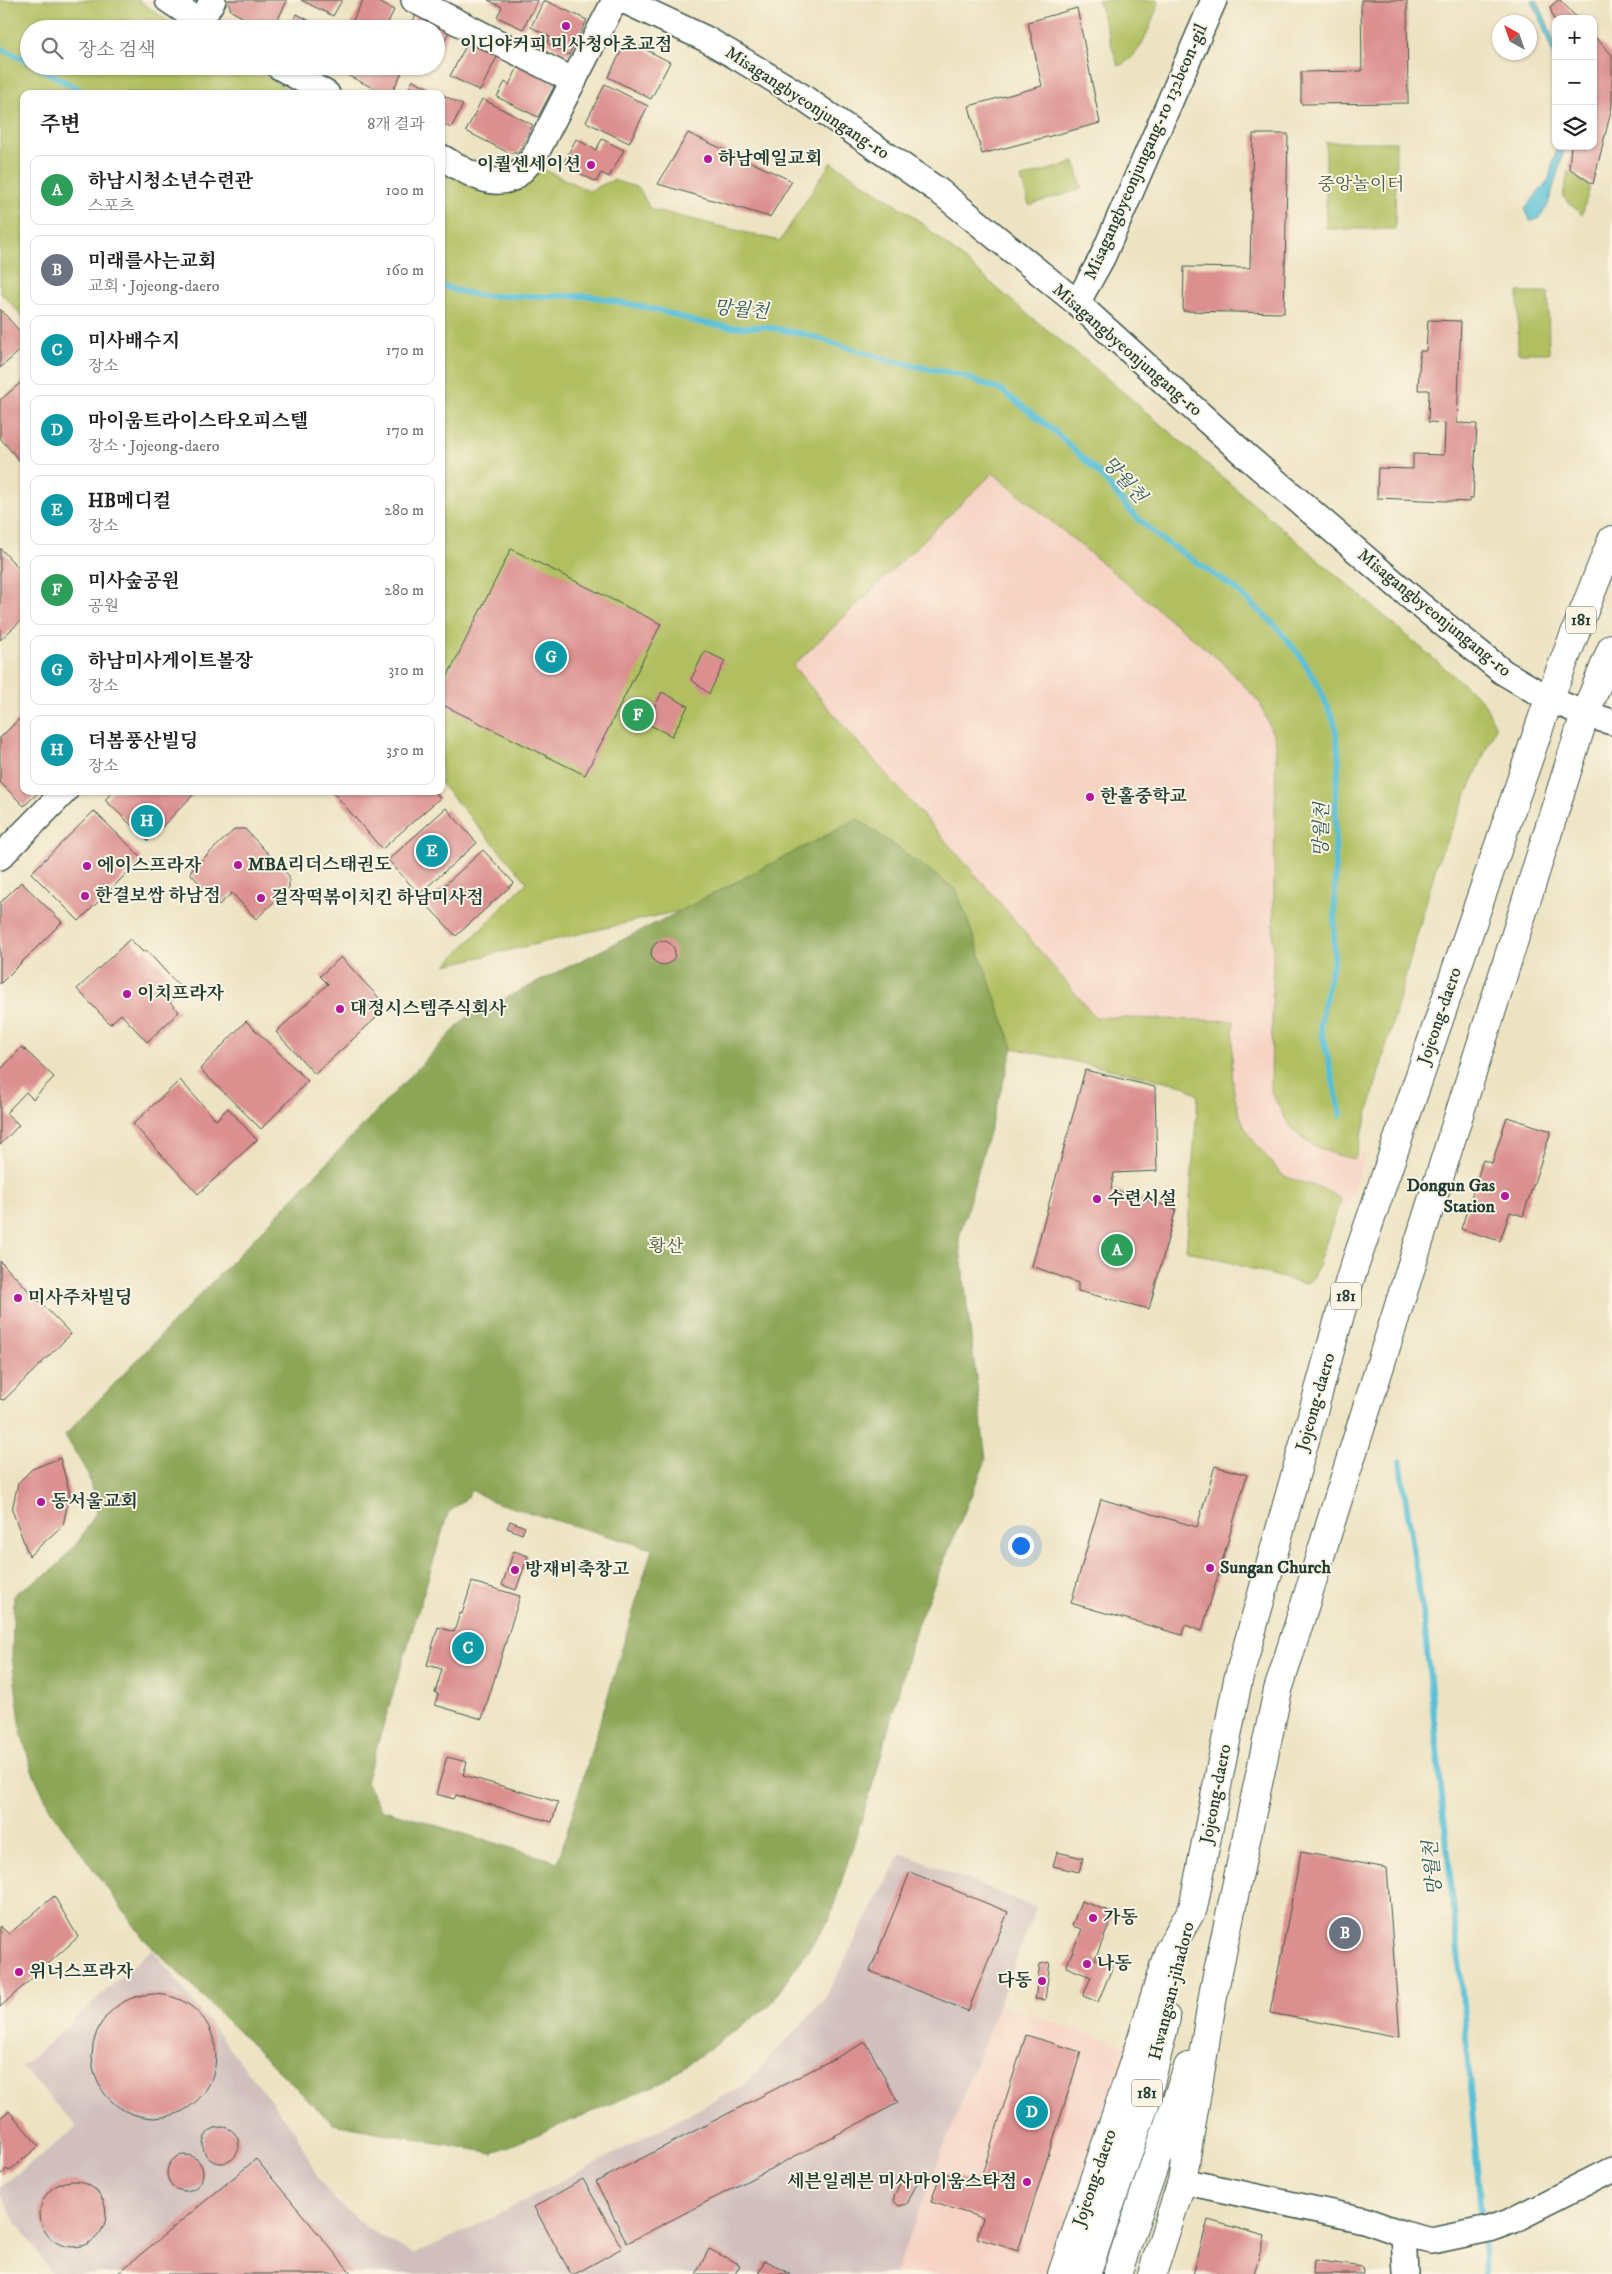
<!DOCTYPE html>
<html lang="ko">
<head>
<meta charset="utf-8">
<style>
  :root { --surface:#fff; --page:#f6f6f6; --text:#222; --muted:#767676; --line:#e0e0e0; --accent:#2563eb }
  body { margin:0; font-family:"IM FELL DW Pica","Noto Serif KR",serif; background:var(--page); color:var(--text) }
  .controls { position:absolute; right:15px; top:15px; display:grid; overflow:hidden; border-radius:10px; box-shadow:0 1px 4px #0004 }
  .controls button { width:45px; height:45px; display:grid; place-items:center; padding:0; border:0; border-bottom:1px solid var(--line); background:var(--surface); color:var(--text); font:25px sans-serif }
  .compass { position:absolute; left:1492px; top:15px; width:45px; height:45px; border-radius:50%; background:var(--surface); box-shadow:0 1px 4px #0004; rotate:320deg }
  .you { position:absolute; left:1020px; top:1545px; width:18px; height:18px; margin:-12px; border:4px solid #fff; border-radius:50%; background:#1a73e8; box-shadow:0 0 0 8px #1a73e833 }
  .badge { display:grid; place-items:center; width:32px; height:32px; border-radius:50%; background:var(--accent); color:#fff; font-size:16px; font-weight:700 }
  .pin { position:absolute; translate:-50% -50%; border:2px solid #fff; box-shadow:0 1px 5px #0006 }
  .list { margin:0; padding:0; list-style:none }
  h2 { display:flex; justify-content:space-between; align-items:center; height:65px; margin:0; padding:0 20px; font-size:21px }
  h2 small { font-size:16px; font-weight:400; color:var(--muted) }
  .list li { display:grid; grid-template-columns:32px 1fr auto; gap:15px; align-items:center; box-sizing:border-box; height:70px; margin:0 10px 10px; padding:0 10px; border:1px solid var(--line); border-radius:10px }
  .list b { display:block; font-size:19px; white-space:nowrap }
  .list p { margin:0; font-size:16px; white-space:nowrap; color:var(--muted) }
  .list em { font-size:16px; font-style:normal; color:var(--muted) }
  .icon { flex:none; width:28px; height:28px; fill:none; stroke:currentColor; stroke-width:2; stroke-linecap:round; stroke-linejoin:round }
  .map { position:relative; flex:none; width:1612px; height:2274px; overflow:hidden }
  .search { position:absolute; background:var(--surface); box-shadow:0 1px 4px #0004; left:20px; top:20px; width:425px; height:55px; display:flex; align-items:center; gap:12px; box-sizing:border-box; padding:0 18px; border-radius:28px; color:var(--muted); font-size:19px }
  .panel { position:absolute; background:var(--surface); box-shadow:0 1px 4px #0004; left:20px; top:90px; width:425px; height:705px; border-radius:10px }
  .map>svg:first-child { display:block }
  .built { fill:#f6d2c3 }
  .industrial { fill:#d1bfbd }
  .green { fill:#b1bf61; stroke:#687e4a }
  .forest { fill:#8ca657; stroke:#567246; fill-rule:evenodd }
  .water { fill:#58bfd6; stroke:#3c7e85 }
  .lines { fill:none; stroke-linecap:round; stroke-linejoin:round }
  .stream { stroke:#58bfd6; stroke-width:6 }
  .building { fill:#db8f8f }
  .minor-casing { stroke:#3e5649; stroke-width:28 }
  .major-casing { stroke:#3e5649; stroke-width:30 }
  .minor { stroke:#fff; stroke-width:25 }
  .major { stroke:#fff; stroke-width:28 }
  .poi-dot { fill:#b5179e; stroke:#fcf5e5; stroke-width:2 }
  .labels { text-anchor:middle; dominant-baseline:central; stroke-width:4; stroke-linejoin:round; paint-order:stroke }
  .shield { fill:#fcf5e5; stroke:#617469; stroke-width:1 }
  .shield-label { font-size:16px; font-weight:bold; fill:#1f3d34 }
  .poi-label { font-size:18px; font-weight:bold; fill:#1f3d34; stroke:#fcf5e5; text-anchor:start }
  .street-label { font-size:18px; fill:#1f3d34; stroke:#fcf5e5 }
  .park-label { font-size:18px; fill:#445e3f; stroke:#fcf5e5 }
  .water-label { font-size:19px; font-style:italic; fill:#2d5e5c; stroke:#fcf5e5 }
</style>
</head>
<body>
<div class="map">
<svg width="1612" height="2274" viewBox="0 0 1612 2274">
  <rect width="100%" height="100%" fill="#fcf5e5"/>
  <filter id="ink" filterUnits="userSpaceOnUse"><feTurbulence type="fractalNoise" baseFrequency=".02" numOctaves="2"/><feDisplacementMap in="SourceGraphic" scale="10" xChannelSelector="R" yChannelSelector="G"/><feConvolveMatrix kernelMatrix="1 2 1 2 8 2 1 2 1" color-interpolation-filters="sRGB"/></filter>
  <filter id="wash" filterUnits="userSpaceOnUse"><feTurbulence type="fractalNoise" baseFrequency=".0096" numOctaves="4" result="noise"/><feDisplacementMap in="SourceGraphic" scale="20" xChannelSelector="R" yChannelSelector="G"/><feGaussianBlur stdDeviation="1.12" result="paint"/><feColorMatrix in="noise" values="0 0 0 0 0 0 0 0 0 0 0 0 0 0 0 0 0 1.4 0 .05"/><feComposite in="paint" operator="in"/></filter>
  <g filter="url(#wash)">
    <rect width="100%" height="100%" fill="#ede3c3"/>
    <!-- built -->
    <path class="built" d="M 993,473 L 1223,663 L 1260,703 L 1276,742 L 1271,1091 L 1340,1156 L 1355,1159 L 1366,1152 L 1345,1213 L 1341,1200 L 1329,1190 L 1284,1176 L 1254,1144 L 1236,1108 L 1231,1070 L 1234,1021 L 1095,1017 L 990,891 L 854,738 L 793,666 Z
      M 997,2004 L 1161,2058 L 1097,2270 L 1107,2274 L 875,2274 Z"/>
    <!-- industrial -->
    <path class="industrial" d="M 901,1853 L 1036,1908 L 895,2274 L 52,2274 L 10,2213 L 0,2193 L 0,2187 L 77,2127 L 22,2067 L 152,1949 L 296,2133 L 318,2178 L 336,2201 L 368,2229 L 414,2254 L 478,2225 L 744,2085 L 824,2000 Z"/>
    <!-- green -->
    <path class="green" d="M 0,0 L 138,0 L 180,29 L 29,29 L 29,66 L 246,66 L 297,94 L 24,94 L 24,318 L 0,292 Z
      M 1098,0 L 1158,0 L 1158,6 C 1148,28 1142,58 1118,66 Z
      M 1326,142 L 1396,142 L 1395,229 L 1326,229 Z
      M 831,162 L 912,215 L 1026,313 L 1095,368 L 1483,701 L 1496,727 L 1437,863 L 1355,1159 C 1306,1149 1291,1136 1271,1091 L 1276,742 L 1260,703 L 1223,663 L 993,473 L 793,666 L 854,738 L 990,891 L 1095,1017 L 1234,1021 C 1231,1076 1227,1115 1267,1157 C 1272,1163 1278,1173 1285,1176 C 1306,1186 1321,1183 1341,1200 L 1313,1278 L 1307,1283 L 1300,1283 L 1186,1250 L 1198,1095 L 1183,1085 L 1013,1048 L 957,891 L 858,819 L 682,910 L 446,965 L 527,882 L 441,784 L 441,170 L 486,194 L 514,191 L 541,168 L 589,191 L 613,180 L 639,188 L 650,209 L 780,241 Z
      M 1075,162 L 1082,189 L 1029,205 L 1021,178 Z
      M 1568,171 L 1590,187 L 1582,215 L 1563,197 Z
      M 1518,292 L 1548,292 L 1549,353 L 1518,353 Z"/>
    <!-- forest -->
    <path class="forest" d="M 858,819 L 957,891 L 1013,1048 L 959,1238 L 986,1460 L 916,1628 L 876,1774 L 829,1920 L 769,2006 L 663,2082 L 493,2153 L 333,2124 L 144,1939 L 51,1811 L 32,1771 L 21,1731 L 12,1656 L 14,1594 L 52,1571 L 79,1541 L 97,1511 L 88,1474 L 65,1435 L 466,1018 L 682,910 ZM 471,1490 L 494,1502 L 652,1549 L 558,1862 L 381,1809 L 366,1782 L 448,1513 L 468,1497 Z"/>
    <!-- water -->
    <path class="water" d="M 1531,0 L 1537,0 C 1547,23 1556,39 1556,64 L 1538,13 Z
      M 1557,146 L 1564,146 L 1564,151 L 1548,205 L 1539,219 L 1530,220 L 1525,209 L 1549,179 Z"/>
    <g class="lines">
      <!-- stream -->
      <path class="stream" d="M 0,48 L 29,62
        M 36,66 L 87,94
        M 441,285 L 454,290 L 482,296 L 590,296 L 658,310 L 696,322 L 731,327 L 766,327 L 804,334 L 891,361 L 960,375 L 1001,390 L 1052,429 L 1099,473 L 1131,512 L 1160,538 L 1233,587 L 1276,626 L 1300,656 L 1318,685 L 1335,724 L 1339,759 L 1336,789 L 1334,958 L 1320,1025 L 1341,1115
        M 1400,1461 L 1424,1622 L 1461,1981 L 1482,2225
        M 1483,2235 L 1486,2274"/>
    </g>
    <g id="blocks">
      <!-- building -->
      <path class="building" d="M 228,0 L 285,0 L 287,1 L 273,29 L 265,29 L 231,11 Z
        M 301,0 L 342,0 L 333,16 Z
        M 363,0 L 375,0 L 394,10 L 385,29 L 360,29 L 351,24 Z
        M 488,0 L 538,0 L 523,29 L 497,17 L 502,7 Z
        M 544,0 L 587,20 L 569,55 L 547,43 L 550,37 L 531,27 Z
        M 1361,0 L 1407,0 L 1408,103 L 1301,104 L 1301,72 L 1362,71 Z
        M 1558,0 L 1560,0 L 1578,19 L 1556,19 L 1555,23 L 1550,7 Z
        M 1077,8 L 1100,123 L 982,154 L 969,106 L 1042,86 L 1028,22 Z
        M 417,13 L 450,30 L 436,57 L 436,29 L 409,29 Z
        M 297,14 L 325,29 L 290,29 Z
        M 1593,35 L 1612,55 L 1612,107 L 1593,184 L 1569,168 L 1571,146 L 1593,146 Z
        M 470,38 L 499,53 L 480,91 L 450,76 Z
        M 627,40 L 670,62 L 651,99 L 608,77 Z
        M 519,65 L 556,83 L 538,117 L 497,97 L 505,82 L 509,85 Z
        M 344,66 L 405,66 L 391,94 L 385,94 L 341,72 Z
        M 413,80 L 441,94 L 406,94 Z
        M 605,84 L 648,106 L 629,143 L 586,122 Z
        M 441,94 L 463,105 L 451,128 L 441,123 Z
        M 482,99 L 533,125 L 518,153 L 509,153 L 466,131 Z
        M 688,133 L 792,181 L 770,217 L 658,184 Z
        M 1253,134 L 1288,134 L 1284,313 L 1183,311 L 1184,267 L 1250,268 Z
        M 576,139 L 596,150 L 602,139 L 624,150 L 609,177 L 601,173 L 596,182 L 563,164 Z
        M 0,309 L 24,336 L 24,347 L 0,368 Z
        M 1428,320 L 1461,321 L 1457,423 L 1477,424 L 1473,498 L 1470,498 L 1470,502 L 1377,498 L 1378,468 L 1413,469 L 1413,454 L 1444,455 L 1445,423 L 1428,422 L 1429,390 L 1418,390 L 1420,351 L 1426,351 Z
        M 24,380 L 24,466 L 0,438 L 0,400 Z
        M 0,548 L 24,574 L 24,618 L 0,640 Z
        M 511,549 L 661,624 L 585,775 L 441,704 L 441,689 Z
        M 705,651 L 725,661 L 709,694 L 691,679 Z
        M 662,692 L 688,706 L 672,736 L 646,723 Z
        M 24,714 L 24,791 L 40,791 L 24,806 L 0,782 L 0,738 Z
        M 113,791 L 197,791 L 148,841 L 105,800 Z
        M 332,791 L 434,791 L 440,798 L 382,849 Z
        M 446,808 L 477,843 L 419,894 L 388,860 Z
        M 94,811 L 142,858 L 79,921 L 31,873 Z
        M 235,829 L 245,829 L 289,876 L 289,888 L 256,919 L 232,893 L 219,905 L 191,874 L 191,870 Z
        M 483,850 L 514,883 L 456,936 L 425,903 Z
        M 21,882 L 62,922 L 0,984 L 0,903 Z
        M 130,939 L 143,952 L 146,950 L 180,987 L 167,999 L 179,1012 L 147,1042 L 121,1014 L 110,1024 L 77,989 Z
        M651 953a12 12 0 1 1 24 0a12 12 0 1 1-24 0Z
        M 341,957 L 381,1000 L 376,1018 L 315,1074 L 276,1032 L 328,984 L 320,976 Z
        M 246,1021 L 308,1081 L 261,1129 L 200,1069 Z
        M 22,1047 L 54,1077 L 33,1099 L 26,1092 L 6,1113 L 19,1125 L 0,1145 L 0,1070 Z
        M 1085,1070 L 1155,1087 L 1157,1171 L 1114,1173 L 1111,1189 L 1176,1209 L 1149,1309 L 1078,1291 L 1078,1283 L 1032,1266 Z
        M 180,1080 L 216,1120 L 228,1108 L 257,1140 L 198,1194 L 133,1124 Z
        M 1507,1117 L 1551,1131 L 1523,1216 L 1510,1212 L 1500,1241 L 1461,1229 L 1483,1160 L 1492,1163 Z
        M 0,1261 L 71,1334 L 4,1400 L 0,1399 Z
        M 60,1458 L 70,1494 L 63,1525 L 29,1556 L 12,1510 L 18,1483 L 32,1469 Z
        M 1215,1466 L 1247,1475 L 1202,1631 L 1185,1625 L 1182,1635 L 1071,1603 L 1101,1499 L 1197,1527 Z
        M 510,1521 L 525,1527 L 522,1534 L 507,1528 Z
        M 514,1551 L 528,1556 L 516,1590 L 502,1585 Z
        M 472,1582 L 520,1596 L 482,1719 L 435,1705 L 438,1694 L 435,1693 L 442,1669 L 427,1665 L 438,1627 L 454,1632 L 460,1613 L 462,1614 Z
        M 447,1757 L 467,1762 L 463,1775 L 558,1802 L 552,1822 L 456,1795 L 454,1799 L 436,1794 Z
        M 1057,1852 L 1083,1858 L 1079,1872 L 1053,1866 Z
        M 1301,1852 L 1387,1868 L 1400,2037 L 1270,2013 Z
        M 910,1872 L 1008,1912 L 968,2011 L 870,1971 Z
        M 54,1896 L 78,1937 L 0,2007 L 0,1926 L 9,1934 Z
        M 1081,1901 L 1114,1913 L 1095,1959 L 1113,1966 L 1098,2002 L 1083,1996 L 1091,1977 L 1066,1967 L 1082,1929 L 1072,1926 Z
        M 1050,1962 L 1045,2000 L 1035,1999 L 1040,1964 Z
        M92 2056a62 62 0 1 1 124 0a62 62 0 1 1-124 0Z
        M 1026,2035 L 1081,2052 L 1018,2251 L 977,2238 L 983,2218 L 931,2202 L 941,2172 L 979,2184 Z
        M 866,2042 L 898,2103 L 627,2243 L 596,2182 Z
        M 9,2111 L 39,2146 L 9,2171 L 7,2169 L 0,2175 L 0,2118 Z
        M203 2145a18 18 0 1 1 36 0a18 18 0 1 1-36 0Z
        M167 2173a18 18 0 1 1 36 0a18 18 0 1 1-36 0Z
        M 256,2159 L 352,2274 L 117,2274 Z
        M 906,2171 L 920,2177 L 907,2204 L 899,2206 L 894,2201 L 894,2196 Z
        M 583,2179 L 622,2248 L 575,2274 L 571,2274 L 534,2207 Z
        M40 2214a33 33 0 1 1 66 0a33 33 0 1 1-66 0Z
        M 1208,2220 L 1265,2236 L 1254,2274 L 1193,2274 Z
        M 709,2249 L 740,2265 L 735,2274 L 696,2274 Z
        M 765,2260 L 790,2274 L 758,2274 Z
        M 1314,2260 L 1362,2267 L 1363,2274 L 1313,2274 Z"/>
    </g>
  </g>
  <g filter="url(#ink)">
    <use href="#blocks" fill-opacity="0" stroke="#3e5649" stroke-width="1"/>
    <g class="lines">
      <!-- minor casing -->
      <g class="minor-casing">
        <path id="minor" d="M 168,0 L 211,29
          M 414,0 L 574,81
          M 623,0 L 706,39 L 742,60 L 801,96 L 939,191 L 1077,303 L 1244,454 L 1420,605 L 1503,672 L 1549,699 L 1585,714 L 1612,722
          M 200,22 L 213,0
          M 278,66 L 327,94
          M 441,157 C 462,169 489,189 513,178 C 520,174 527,164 533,159 L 615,0
          M 1077,303 L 1102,258 L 1214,0
          M 0,857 L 65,791
          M 1182,2181 L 1364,2220 L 1404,2234 L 1432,2241 L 1489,2229 L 1511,2221 L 1612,2170
          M 1404,2234 L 1406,2274"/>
      </g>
      <!-- major casing -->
      <g class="major-casing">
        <path id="major" d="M 1062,2274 L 1142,2038 L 1169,1950 L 1193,1908 L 1238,1680 L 1350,1279 L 1549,699 L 1612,540
          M 1086,2274 L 1145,2104 L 1166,2018
          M 1117,2274 L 1188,2067
          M 1152,2274 L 1182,2181 L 1214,1990 L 1278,1690 L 1585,714 L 1612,648"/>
      </g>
      <!-- minor -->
      <use href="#minor" class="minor"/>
      <!-- major -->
      <use href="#major" class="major"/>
    </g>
  </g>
  <!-- markers -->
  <g class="poi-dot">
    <circle cx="566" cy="26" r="5"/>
    <circle cx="708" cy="159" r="5"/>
    <circle cx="591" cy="165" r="5"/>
    <circle cx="1090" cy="797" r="5"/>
    <circle cx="238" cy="865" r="5"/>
    <circle cx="87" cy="866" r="5"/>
    <circle cx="85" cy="896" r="5"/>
    <circle cx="261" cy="898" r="5"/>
    <circle cx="127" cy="994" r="5"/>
    <circle cx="340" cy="1009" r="5"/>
    <circle cx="1505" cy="1196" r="5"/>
    <circle cx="1097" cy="1199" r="5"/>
    <circle cx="18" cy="1298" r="5"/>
    <circle cx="41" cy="1502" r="5"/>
    <circle cx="1210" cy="1568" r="5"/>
    <circle cx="515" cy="1570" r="5"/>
    <circle cx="1093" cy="1918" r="5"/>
    <circle cx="1087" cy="1964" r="5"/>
    <circle cx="19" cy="1972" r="5"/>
    <circle cx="1042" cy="1981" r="5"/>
    <circle cx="1027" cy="2182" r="5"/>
  </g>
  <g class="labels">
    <!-- shield labels -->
    <g class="shield">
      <rect x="1566" y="606.5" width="30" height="27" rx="4"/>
      <rect x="1331" y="1282.5" width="30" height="27" rx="4"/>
      <rect x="1132" y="2079.5" width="30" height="27" rx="4"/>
    </g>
    <g class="shield-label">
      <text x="1581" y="620">181</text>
      <text x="1346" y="1296">181</text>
      <text x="1147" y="2093">181</text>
    </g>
    <!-- poi labels -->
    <g class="poi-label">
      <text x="566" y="45" text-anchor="middle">이디야커피 미사청아초교점</text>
      <text x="718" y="159">하남예일교회</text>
      <text x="581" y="165" text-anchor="end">이퀄센세이션</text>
      <text x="1100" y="797">한홀중학교</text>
      <text x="248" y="865">MBA리더스태권도</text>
      <text x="97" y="866">에이스프라자</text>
      <text x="95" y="896">한결보쌈 하남점</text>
      <text x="271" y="898">걸작떡볶이치킨 하남미사점</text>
      <text x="137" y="994">이치프라자</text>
      <text x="350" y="1009">대정시스템주식회사</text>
      <text x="1495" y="1186" text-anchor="end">Dongun Gas<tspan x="1495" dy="21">Station</tspan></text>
      <text x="1107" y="1199">수련시설</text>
      <text x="28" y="1298">미사주차빌딩</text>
      <text x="51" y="1502">동서울교회</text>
      <text x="1220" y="1568">Sungan Church</text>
      <text x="525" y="1570">방재비축창고</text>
      <text x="1103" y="1918">가동</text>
      <text x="1097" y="1964">나동</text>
      <text x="29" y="1972">위너스프라자</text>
      <text x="1032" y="1981" text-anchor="end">다동</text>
      <text x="1017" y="2182" text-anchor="end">세븐일레븐 미사마이움스타점</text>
    </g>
    <!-- street labels -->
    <g class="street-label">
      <text transform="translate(807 103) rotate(33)">Misagangbyeonjungang-ro</text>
      <text transform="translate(1146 152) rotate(-66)">Misagangbyeonjungang-ro 132beon-gil</text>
      <text transform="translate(1127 350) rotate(41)">Misagangbyeonjungang-ro</text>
      <text transform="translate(1434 613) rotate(39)">Misagangbyeonjungang-ro</text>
      <text transform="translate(1440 1016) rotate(-71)">Jojeong-daero</text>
      <text transform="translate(1316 1402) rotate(-74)">Jojeong-daero</text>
      <text transform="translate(1216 1794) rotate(-79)">Jojeong-daero</text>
      <text transform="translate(1172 1991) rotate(-76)">Hwangsan-jihadoro</text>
      <text transform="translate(1095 2178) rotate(-71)">Jojeong-daero</text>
    </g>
    <!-- park labels -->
    <g class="park-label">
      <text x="1361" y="185">중앙놀이터</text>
      <text x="666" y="1247">황산</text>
    </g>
    <!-- water labels -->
    <g class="water-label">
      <text transform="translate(741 310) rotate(5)">망월천</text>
      <text transform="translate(1124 480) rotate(48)">망월천</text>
      <text transform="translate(1322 830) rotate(-89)">망월천</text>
      <text transform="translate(1433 1868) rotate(-95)">망월천</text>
    </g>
  </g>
</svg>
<div class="controls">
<button>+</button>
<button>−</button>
<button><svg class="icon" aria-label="layers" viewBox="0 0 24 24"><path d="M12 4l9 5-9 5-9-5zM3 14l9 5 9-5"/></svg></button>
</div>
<svg class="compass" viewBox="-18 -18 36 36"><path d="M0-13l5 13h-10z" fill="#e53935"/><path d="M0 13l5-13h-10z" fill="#767676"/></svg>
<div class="you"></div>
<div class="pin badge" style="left:1117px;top:1250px;background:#2e9e5b">A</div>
<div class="pin badge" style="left:1345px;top:1933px;background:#6b7280">B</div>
<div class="pin badge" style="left:468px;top:1648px;background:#0f9aa8">C</div>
<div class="pin badge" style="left:1032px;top:2112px;background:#0f9aa8">D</div>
<div class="pin badge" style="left:432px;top:851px;background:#0f9aa8">E</div>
<div class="pin badge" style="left:638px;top:715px;background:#2e9e5b">F</div>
<div class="pin badge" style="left:551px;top:657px;background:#0f9aa8">G</div>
<div class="pin badge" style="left:147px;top:821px;background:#0f9aa8">H</div>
<div class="search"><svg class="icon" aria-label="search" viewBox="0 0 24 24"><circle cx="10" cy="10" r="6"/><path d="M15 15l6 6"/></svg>장소 검색</div>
<section class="panel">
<h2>주변<small>8개 결과</small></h2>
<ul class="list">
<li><span class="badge" style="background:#2e9e5b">A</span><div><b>하남시청소년수련관</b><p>스포츠</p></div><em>100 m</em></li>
<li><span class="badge" style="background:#6b7280">B</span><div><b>미래를사는교회</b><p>교회 · Jojeong-daero</p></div><em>160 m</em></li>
<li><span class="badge" style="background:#0f9aa8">C</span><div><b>미사배수지</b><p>장소</p></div><em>170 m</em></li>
<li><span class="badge" style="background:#0f9aa8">D</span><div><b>마이움트라이스타오피스텔</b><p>장소 · Jojeong-daero</p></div><em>170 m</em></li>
<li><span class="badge" style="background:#0f9aa8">E</span><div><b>HB메디컬</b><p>장소</p></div><em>280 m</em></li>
<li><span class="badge" style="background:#2e9e5b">F</span><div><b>미사숲공원</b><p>공원</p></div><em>280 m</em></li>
<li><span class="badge" style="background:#0f9aa8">G</span><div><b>하남미사게이트볼장</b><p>장소</p></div><em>310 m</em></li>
<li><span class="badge" style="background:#0f9aa8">H</span><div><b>더봄풍산빌딩</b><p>장소</p></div><em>350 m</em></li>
</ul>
</section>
</div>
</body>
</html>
